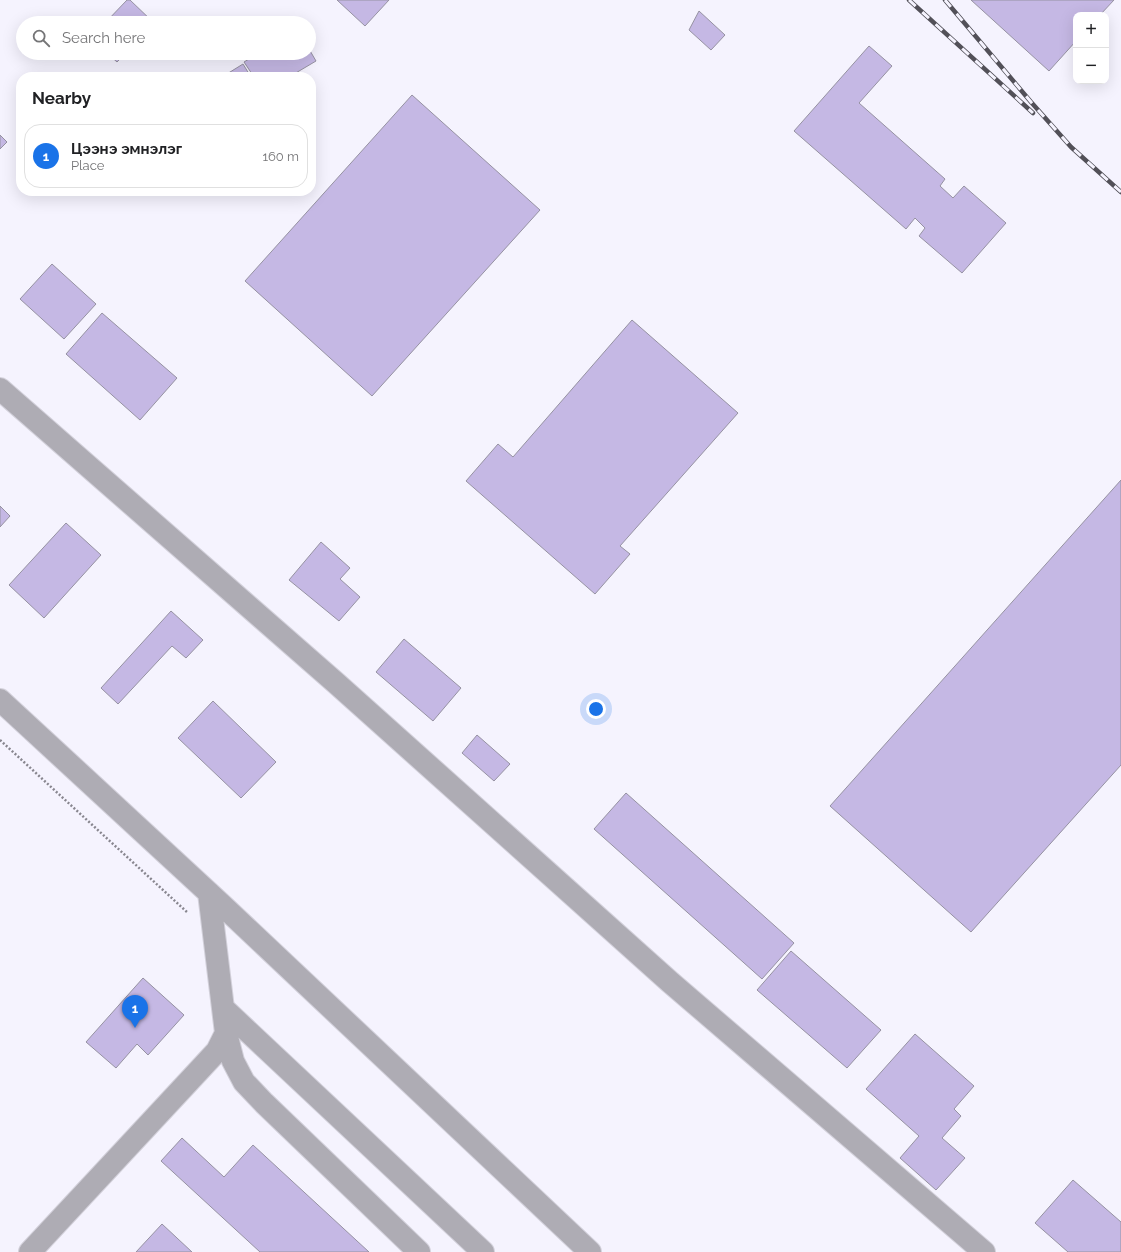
<!DOCTYPE html>
<html lang="en">
<head>
<meta charset="utf-8">
<style>
  :root { --surface:#fff; --page:#f6f6f6; --text:#202124; --muted:#757577; --line:#e0e0e0; --accent:#1a73e8 }
  body { margin:0; font-family:Raleway,sans-serif; background:var(--page); color:var(--text) }
  .controls { position:absolute; right:12px; top:12px; display:grid; overflow:hidden; border-radius:8px; box-shadow:0 4px 16px #0002 }
  .controls button { width:36px; height:36px; display:grid; place-items:center; padding:0; border:0; border-bottom:1px solid var(--line); background:var(--surface); color:var(--text); font:20px sans-serif }
  .you { position:absolute; left:596px; top:709px; width:14px; height:14px; margin:-10px; border:3px solid #fff; border-radius:50%; background:#1a73e8; box-shadow:0 0 0 6px #1a73e833 }
  .badge { display:grid; place-items:center; width:26px; height:26px; border-radius:50%; background:var(--accent); color:#fff; font-size:13px; font-weight:700 }
  .pin { position:absolute; translate:-50% -33px; filter:drop-shadow(0 1px 2px #0008) }
  .pin::after { content:''; position:absolute; top:21px; width:14px; height:12px; background:inherit; clip-path:polygon(0 0,100% 0,50% 100%) }
  .list { margin:0; padding:0; list-style:none }
  h2 { display:flex; justify-content:space-between; align-items:center; height:52px; margin:0; padding:0 16px; font-size:17px }
  h2 small { font-size:13px; font-weight:400; color:var(--muted) }
  .list li { display:grid; grid-template-columns:26px 1fr auto; gap:12px; align-items:center; box-sizing:border-box; height:64px; margin:0 8px 8px; padding:0 8px; border:1px solid var(--line); border-radius:16px }
  .list b { display:block; font-size:15px; white-space:nowrap }
  .list p { margin:0; font-size:13px; white-space:nowrap; color:var(--muted) }
  .list em { font-size:13px; font-style:normal; color:var(--muted) }
  .icon { flex:none; width:22px; height:22px; fill:none; stroke:currentColor; stroke-width:2; stroke-linecap:round; stroke-linejoin:round }
  .map { position:relative; flex:none; width:1121px; height:1252px; overflow:hidden }
  .search { position:absolute; background:var(--surface); box-shadow:0 4px 16px #0002; left:16px; top:16px; width:300px; height:44px; display:flex; align-items:center; gap:10px; box-sizing:border-box; padding:0 14px; border-radius:22px; color:var(--muted); font-size:15px }
  .panel { position:absolute; background:var(--surface); box-shadow:0 4px 16px #0002; left:16px; top:72px; width:300px; height:124px; border-radius:16px }
  .map>svg:first-child { display:block }
  .building { fill:#c5b8e4; stroke:#9692a2 }
  .lines { fill:none; stroke-linecap:round; stroke-linejoin:round }
  .minor-casing { stroke:#d3d1db; stroke-width:24 }
  .path { stroke:#88868f; stroke-width:2.5; stroke-dasharray:2 2; stroke-linecap:butt }
  .minor { stroke:#aeacb4; stroke-width:22 }
  .rail-casing { stroke:#525058; stroke-width:4.5 }
  .rail { stroke:#f5f3fe; stroke-width:3; stroke-dasharray:9; stroke-linecap:butt }
</style>
</head>
<body>
<div class="map">
<svg width="1121" height="1252" viewBox="0 0 1121 1252">
  <rect width="100%" height="100%" fill="#f5f3fe"/>
  <!-- building -->
  <path class="building" d="M 127,0 L 130,0 L 154,23 L 105,23 Z
    M 337,0 L 389,0 L 365,26 Z
    M 971,0 L 1114,0 L 1100,15 L 1076,15 L 1076,41 L 1049,71 Z
    M 699,11 L 725,35 L 711,50 L 689,30 Z
    M 869,46 L 892,66 L 859,103 L 945,179 L 940,186 L 953,198 L 964,186 L 1006,223 L 962,273 L 919,236 L 925,228 L 915,218 L 906,229 L 794,131 Z
    M 309,49 L 316,61 L 289,77 L 254,77 L 244,62 L 259,53 L 309,53 Z
    M 107,53 L 126,53 L 117,62 Z
    M 243,64 L 251,77 L 222,77 Z
    M 412,95 L 540,210 L 372,396 L 245,281 Z
    M 0,135 L 7,142 L 0,149 Z
    M 52,264 L 96,304 L 64,339 L 20,299 Z
    M 102,313 L 177,378 L 140,420 L 66,354 Z
    M 632,320 L 738,413 L 620,546 L 630,554 L 595,594 L 466,481 L 498,444 L 513,457 Z
    M 1121,480 L 1121,765 L 971,932 L 830,806 Z
    M 0,506 L 10,516 L 0,527 Z
    M 66,523 L 101,555 L 44,618 L 9,585 Z
    M 321,542 L 350,568 L 340,579 L 360,597 L 339,621 L 289,580 Z
    M 171,611 L 203,640 L 186,658 L 172,646 L 118,704 L 101,688 Z
    M 404,639 L 461,688 L 433,721 L 376,672 Z
    M 213,701 L 276,762 L 241,798 L 178,738 Z
    M 477,735 L 510,764 L 494,781 L 462,753 Z
    M 626,793 L 794,943 L 762,979 L 594,829 Z
    M 791,951 L 881,1030 L 847,1068 L 757,990 Z
    M 143,978 L 184,1015 L 148,1055 L 137,1044 L 116,1068 L 86,1042 Z
    M 915,1034 L 974,1086 L 954,1109 L 961,1116 L 942,1138 L 965,1158 L 936,1190 L 900,1158 L 919,1136 L 866,1089 Z
    M 182,1138 L 224,1177 L 253,1145 L 369,1252 L 260,1252 L 161,1161 Z
    M 1073,1180 L 1121,1222 L 1121,1252 L 1068,1252 L 1035,1223 Z
    M 162,1224 L 192,1252 L 136,1252 Z"/>
  <g class="lines">
    <!-- minor casing -->
    <g class="minor-casing">
      <path id="minor" d="M 0,389 L 336,683 L 670,982 L 984,1252
        M 0,700 L 222,905 L 590,1252
        M 209,893 L 226,1033 L 233,1061 L 244,1082 L 264,1103 L 419,1252
        M 223,1008 L 483,1252
        M 30,1252 L 204,1065 L 217,1051 L 226,1033"/>
    </g>
    <!-- path -->
    <path class="path" d="M 0,740 L 188,913"/>
    <!-- minor -->
    <use href="#minor" class="minor"/>
    <!-- rail casing -->
    <g class="rail-casing">
      <path id="rail" d="M 909,0 L 1033,113
        M 945,0 L 1031,102 L 1071,147 L 1121,192"/>
    </g>
    <!-- rail -->
    <use href="#rail" class="rail"/>
  </g>
</svg>
<div class="controls">
<button>+</button>
<button>−</button>
</div>
<div class="you"></div>
<div class="pin badge" style="left:135px;top:1028px">1</div>
<div class="search"><svg class="icon" aria-label="search" viewBox="0 0 24 24"><circle cx="10" cy="10" r="6"/><path d="M15 15l6 6"/></svg>Search here</div>
<section class="panel">
<h2>Nearby<small></small></h2>
<ul class="list">
<li><span class="badge">1</span><div><b>Цээнэ эмнэлэг</b><p>Place</p></div><em>160 m</em></li>
</ul>
</section>
</div>
</body>
</html>
